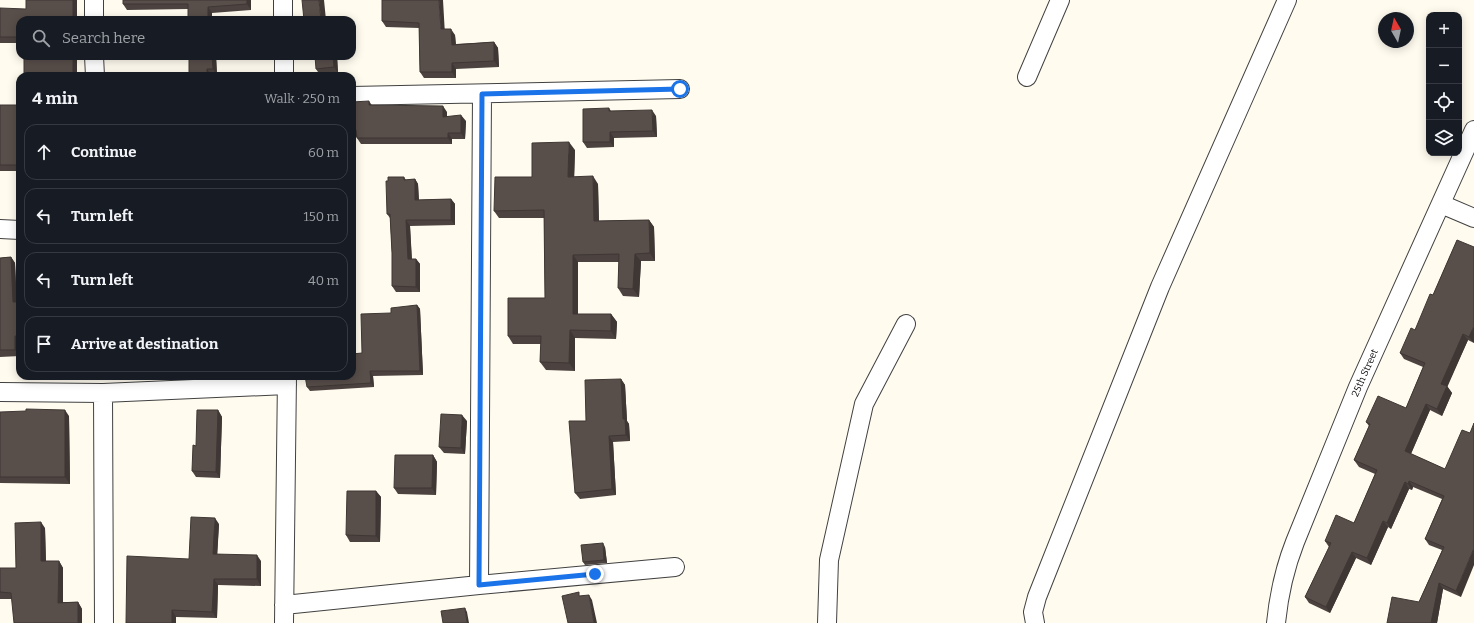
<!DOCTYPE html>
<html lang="en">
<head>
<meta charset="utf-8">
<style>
  :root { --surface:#171b24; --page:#242831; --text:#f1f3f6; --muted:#9ea1a6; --line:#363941 }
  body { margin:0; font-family:Bitter,serif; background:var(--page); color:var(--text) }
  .controls { position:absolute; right:12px; top:12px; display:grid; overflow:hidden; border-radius:8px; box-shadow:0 2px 10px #0003 }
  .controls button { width:36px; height:36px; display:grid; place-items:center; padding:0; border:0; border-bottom:1px solid var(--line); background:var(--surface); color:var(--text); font:20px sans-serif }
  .compass { position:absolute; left:1378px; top:12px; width:36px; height:36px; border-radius:50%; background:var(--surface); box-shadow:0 2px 10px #0003; rotate:351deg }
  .stop { position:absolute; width:12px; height:12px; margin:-9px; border:3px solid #1a73e8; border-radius:50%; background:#fff }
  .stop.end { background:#1a73e8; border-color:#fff; box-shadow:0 1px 4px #0008 }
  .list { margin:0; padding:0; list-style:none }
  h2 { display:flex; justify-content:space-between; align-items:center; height:52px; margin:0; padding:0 16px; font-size:17px }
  h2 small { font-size:13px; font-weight:400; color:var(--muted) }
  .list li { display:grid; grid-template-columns:26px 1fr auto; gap:12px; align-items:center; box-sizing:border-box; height:56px; margin:0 8px 8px; padding:0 8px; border:1px solid var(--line); border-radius:12px }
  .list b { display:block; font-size:15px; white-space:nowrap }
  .list em { font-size:13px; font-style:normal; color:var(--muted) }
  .icon { flex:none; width:22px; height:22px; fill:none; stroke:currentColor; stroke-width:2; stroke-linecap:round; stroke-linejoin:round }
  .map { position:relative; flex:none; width:1474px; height:623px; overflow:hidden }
  .search { position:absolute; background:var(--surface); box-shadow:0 2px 10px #0003; left:16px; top:16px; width:340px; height:44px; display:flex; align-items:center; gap:10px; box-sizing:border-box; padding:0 14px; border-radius:12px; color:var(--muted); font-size:15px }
  .panel { position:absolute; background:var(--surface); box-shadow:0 2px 10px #0003; left:16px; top:72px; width:340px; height:308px; border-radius:12px }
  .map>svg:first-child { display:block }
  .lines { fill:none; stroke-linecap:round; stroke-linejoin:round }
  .minor-casing { stroke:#414141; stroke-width:20 }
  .minor { stroke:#fff; stroke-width:18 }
  .wall { fill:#4c4340 }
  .shaded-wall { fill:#3e3734 }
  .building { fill:#584e4a; stroke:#3e3734 }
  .route { stroke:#1a73e8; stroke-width:5 }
  .labels { text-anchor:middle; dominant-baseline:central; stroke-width:4; stroke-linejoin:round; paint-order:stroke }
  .street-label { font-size:10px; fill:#0e0e0e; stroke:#fff }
</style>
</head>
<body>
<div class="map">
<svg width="1474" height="623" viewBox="0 0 1474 623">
  <rect width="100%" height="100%" fill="#fffbef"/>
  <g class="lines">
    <!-- minor casing -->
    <g class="minor-casing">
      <path id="minor" d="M 283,0 L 283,20
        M 94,20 L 94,0
        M 94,56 L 95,76
        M 284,56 L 284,76
        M 1027,77 L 1060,0
        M 352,96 L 680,89
        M 1441,204 L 1474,218
        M 0,229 L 20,230
        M 0,392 L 103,393 L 287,385
        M 103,393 L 104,623
        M 479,585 L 482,94
        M 284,605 L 479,585 L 675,567
        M 284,623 L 287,376
        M 827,623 L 829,560 L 864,404 L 906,324
        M 1035,623 L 1033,612 L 1037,597 L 1160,287 L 1287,0
        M 1276,623 C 1279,593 1284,570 1295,542 L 1358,387 L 1474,130"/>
    </g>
    <!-- minor -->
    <use href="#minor" class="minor"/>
  </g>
  <!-- wall -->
  <path class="wall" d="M 251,0 L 251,10 L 212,13 L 212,20 L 188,20 L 188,9 L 127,10 L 123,4 Z
    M 382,0 L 445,29 L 455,35 L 456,44 L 494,42 L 498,48 L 499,67 L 456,69 L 456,78 L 424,78 L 420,72 L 419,28 L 386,27 L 382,21 Z
    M 0,8 L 20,20 L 20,43 L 0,43 Z
    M 189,56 L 216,56 L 217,75 L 211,75 Z
    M 337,56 L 338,73 L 320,75 L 316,69 Z
    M 352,102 L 372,105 L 447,112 L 447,116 L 466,121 L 465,139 L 452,139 L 452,144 L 361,144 L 357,138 L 357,137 L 352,137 Z
    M 0,105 L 20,105 L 20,171 L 0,171 Z
    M 609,108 L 611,111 L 656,116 L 657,137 L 614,138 L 614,147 L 587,148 L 583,142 Z
    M 575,150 L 574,177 L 598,184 L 599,221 L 649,220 L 654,227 L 655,261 L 641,261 L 639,297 L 623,296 L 618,288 L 619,262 L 578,262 L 578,314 L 611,314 L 617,322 L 616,339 L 575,338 L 575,371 L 546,370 L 540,362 L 541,344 L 513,344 L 508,336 L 545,298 L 544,218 L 499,218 L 494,211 L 532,177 Z
    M 404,177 L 406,180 L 415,179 L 418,184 L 419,200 L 451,199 L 455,204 L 455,225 L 410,226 L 412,259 L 416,259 L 420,264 L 420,292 L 396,292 L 392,286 L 392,253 L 390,218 L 387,214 L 388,181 Z
    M 1457,240 L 1474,343 L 1468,340 L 1447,386 L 1452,393 L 1442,416 L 1430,410 L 1411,454 L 1445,469 L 1461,597 L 1443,589 L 1437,623 L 1387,623 L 1419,602 L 1442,550 L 1429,545 L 1425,539 L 1442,499 L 1413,487 L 1412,490 L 1409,489 L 1391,529 L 1388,527 L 1371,565 L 1356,558 L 1330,613 L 1309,603 L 1305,597 L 1329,547 L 1325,541 L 1354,523 L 1375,474 L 1359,467 L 1354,460 L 1369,426 L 1366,422 L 1406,408 L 1423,367 L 1404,359 L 1400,353 L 1415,330 L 1433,295 Z
    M 11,257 L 15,263 L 17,302 L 20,302 L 20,342 L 19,342 L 20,356 L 0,357 L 0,258 Z
    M 417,305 L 420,309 L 423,375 L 373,376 L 374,387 L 310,391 L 307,387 L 362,353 L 391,313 Z
    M 621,379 L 625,385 L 627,421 L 629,424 L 630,441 L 613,442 L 616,495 L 580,499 L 575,493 L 586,421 Z
    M 218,410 L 222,417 L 220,478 L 196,477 L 192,471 L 196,446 Z
    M 0,412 L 69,416 L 70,484 L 0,483 Z
    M 467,421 L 465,454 L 444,453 L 439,447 Z
    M 433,455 L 437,462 L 436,495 L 398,494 L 394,488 Z
    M 376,491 L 381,497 L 380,542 L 350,542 L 346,535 Z
    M 219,524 L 217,554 L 261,561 L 261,586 L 218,585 L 217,618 L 176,617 L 176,623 L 126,623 L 189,559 Z
    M 45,528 L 46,561 L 59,561 L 63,568 L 63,602 L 78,602 L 82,609 L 11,599 L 0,599 L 0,568 L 16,568 Z
    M 605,547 L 607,563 L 585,565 L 583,562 Z"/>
  <!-- shaded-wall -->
  <path class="shaded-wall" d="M 73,0 L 77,0 L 77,20 L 73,20 Z
    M 247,0 L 251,0 L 251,10 L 247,4 Z
    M 319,0 L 324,0 L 326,20 L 321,20 Z
    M 439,0 L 443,0 L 445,35 L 441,29 Z
    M 208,7 L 212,13 L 212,20 L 208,20 Z
    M 451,29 L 455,35 L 456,51 L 452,45 Z
    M 494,42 L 498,48 L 499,67 L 494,61 Z
    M 73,56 L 77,56 L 77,76 L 73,76 Z
    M 212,56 L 216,56 L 217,75 L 213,69 Z
    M 333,56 L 337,56 L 338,73 L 334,67 Z
    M 452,63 L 456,69 L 456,78 L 452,72 Z
    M 207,69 L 211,75 L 211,76 L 207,76 Z
    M 369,101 L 373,107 L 369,105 Z
    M 443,106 L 447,112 L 447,122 L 443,117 Z
    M 652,110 L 656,116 L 657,137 L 653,131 Z
    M 461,115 L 466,121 L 465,139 L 461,133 Z
    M 610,132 L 614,138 L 614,147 L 610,142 Z
    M 448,133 L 452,139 L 452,144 L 448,138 Z
    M 569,142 L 575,150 L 574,184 L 568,177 Z
    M 593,176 L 598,184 L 599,229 L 594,221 Z
    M 415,179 L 418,184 L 419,205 L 415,200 Z
    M 451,199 L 455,204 L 455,225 L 451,220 Z
    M 406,220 L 410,226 L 412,265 L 408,259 Z
    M 649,220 L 654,227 L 655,261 L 650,253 Z
    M 635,254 L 641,261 L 639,297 L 633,289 Z
    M 573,255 L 578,262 L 578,321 L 573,314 Z
    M 11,257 L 15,263 L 17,309 L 13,302 Z
    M 416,259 L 420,264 L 420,292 L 416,287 Z
    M 417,305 L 420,309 L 423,375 L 420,371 Z
    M 611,314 L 617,322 L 616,339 L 611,331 Z
    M 1474,326 L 1474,343 L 1469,337 Z
    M 570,330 L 575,338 L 575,371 L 569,363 Z
    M 1463,334 L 1468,340 L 1446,390 L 1441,384 Z
    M 15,336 L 19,342 L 20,356 L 15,350 Z
    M 370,371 L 373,376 L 374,387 L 371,383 Z
    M 621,379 L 625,385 L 627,421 L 629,424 L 630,441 L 626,435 L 623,419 Z
    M 1447,386 L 1452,393 L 1442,416 L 1437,409 Z
    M 1426,404 L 1430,410 L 1409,458 L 1405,451 Z
    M 65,410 L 69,416 L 70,484 L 65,477 Z
    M 218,410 L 222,417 L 220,478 L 216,472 Z
    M 462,415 L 467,421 L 465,454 L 461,448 Z
    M 609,436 L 613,442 L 616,495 L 612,489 Z
    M 433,455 L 437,462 L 436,495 L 432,488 Z
    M 1409,481 L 1413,487 L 1412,490 L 1408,484 Z
    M 1405,482 L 1409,489 L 1391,529 L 1387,523 Z
    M 376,491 L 381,497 L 380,542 L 376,536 Z
    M 215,518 L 219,524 L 217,560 L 213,554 Z
    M 1383,521 L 1388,527 L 1371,565 L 1367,558 Z
    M 41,522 L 45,528 L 46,567 L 41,561 Z
    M 603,543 L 605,547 L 607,563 L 604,560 Z
    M 1474,548 L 1474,565 L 1461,597 L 1456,591 Z
    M 1352,552 L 1356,558 L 1330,613 L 1326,607 Z
    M 257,555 L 261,561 L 261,586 L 257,579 Z
    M 59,561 L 63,568 L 63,609 L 58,603 Z
    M 214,579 L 218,585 L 217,618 L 212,612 Z
    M 1439,583 L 1443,589 L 1437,623 L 1431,623 Z
    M 589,595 L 592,600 L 597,623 L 594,623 Z
    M 78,602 L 82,609 L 82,623 L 78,623 Z
    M 465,608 L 467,612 L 469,623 L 467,623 Z
    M 172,610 L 176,617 L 176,623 L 172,623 Z"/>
  <!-- building -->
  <path class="building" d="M 26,0 L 73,0 L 73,20 L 20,20 L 20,37 L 0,37 L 0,8 L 26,9 Z
    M 123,0 L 247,0 L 247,4 L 208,7 L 208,20 L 188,20 L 188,4 L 123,4 Z
    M 302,0 L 319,0 L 321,20 L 304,20 Z
    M 382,0 L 439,0 L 441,29 L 451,29 L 452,45 L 494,42 L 494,61 L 452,63 L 452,72 L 420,72 L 419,23 L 382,21 Z
    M 24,56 L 73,56 L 73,76 L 24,76 Z
    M 189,56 L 212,56 L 213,69 L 207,69 L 207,76 L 189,76 Z
    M 315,56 L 333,56 L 334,67 L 316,69 Z
    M 369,101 L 369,105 L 443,106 L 443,117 L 461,115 L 461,133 L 448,133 L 448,138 L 357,138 L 356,130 L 352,131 L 352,102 Z
    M 0,105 L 20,105 L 20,165 L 0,165 Z
    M 609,108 L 609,111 L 652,110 L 653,131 L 610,132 L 610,142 L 583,142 L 583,109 Z
    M 569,142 L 568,177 L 593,176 L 594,221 L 649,220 L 650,253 L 635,254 L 633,289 L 618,288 L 619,254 L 573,255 L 573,314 L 611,314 L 611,331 L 570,330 L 569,363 L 540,362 L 541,336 L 508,336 L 508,298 L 545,298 L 544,210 L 494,211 L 495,177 L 532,177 L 532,143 Z
    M 388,177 L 404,177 L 404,180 L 415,179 L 415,200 L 451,199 L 451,220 L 406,220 L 408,259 L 416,259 L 416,287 L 392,286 L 392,253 L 390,214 L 387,214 L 386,181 L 388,181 Z
    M 1457,240 L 1474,247 L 1474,326 L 1469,337 L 1463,334 L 1441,384 L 1447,386 L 1437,409 L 1426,404 L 1405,451 L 1445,469 L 1462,430 L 1470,433 L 1474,423 L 1474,548 L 1456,591 L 1439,583 L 1431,623 L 1387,623 L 1392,597 L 1419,602 L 1444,547 L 1425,539 L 1444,496 L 1409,481 L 1408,484 L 1405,482 L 1387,523 L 1383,521 L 1367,558 L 1352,552 L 1326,607 L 1305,597 L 1331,543 L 1325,541 L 1336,515 L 1354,523 L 1377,470 L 1354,460 L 1370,424 L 1366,422 L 1378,396 L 1406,408 L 1425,363 L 1400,353 L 1411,328 L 1415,330 L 1430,294 L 1433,295 Z
    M 11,257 L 13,302 L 20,302 L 20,336 L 15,336 L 15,350 L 0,350 L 0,258 Z
    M 417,305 L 420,371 L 370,371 L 371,383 L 307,387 L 305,376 L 352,376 L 352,354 L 362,353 L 361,314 L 391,313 L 391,308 Z
    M 621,379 L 623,419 L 625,419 L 626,435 L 609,436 L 612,489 L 575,493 L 569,421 L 586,421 L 585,380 Z
    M 26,409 L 65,410 L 65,477 L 0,477 L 0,412 L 26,411 Z
    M 197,410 L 218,410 L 216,472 L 192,471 L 193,445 L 196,446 Z
    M 441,414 L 462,415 L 461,448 L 439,447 Z
    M 395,455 L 433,455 L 432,488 L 394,488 Z
    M 347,491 L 376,491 L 376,536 L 346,535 Z
    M 191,517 L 215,518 L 213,554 L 257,555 L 257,579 L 214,579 L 212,612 L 172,610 L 172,623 L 126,623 L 127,556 L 189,559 Z
    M 41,522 L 41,561 L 59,561 L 58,603 L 78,602 L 78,623 L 14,623 L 11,593 L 0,592 L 0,568 L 16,568 L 15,523 Z
    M 603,543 L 604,560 L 583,562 L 581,545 Z
    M 579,592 L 579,596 L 589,595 L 594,623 L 568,623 L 562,596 Z
    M 465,608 L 467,623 L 443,623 L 441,611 Z"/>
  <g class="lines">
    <!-- route -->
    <path class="route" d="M 595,574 L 479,585 L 482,94 L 680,89"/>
  </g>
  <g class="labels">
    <!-- street labels -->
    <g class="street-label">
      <text transform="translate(1365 373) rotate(-66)">25th Street</text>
    </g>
  </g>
</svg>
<div class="controls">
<button>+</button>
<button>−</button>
<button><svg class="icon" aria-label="locate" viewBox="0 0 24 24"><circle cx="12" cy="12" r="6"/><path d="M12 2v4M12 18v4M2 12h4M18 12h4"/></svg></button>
<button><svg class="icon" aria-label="layers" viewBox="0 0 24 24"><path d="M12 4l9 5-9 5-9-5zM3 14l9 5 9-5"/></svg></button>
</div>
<svg class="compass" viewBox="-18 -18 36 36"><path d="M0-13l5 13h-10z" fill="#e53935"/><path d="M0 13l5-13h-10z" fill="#9ea1a6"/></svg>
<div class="stop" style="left:680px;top:89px"></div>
<div class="stop end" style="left:595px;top:574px"></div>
<div class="search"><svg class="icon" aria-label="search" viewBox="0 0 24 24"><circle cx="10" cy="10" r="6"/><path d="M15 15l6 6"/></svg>Search here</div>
<section class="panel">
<h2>4 min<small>Walk · 250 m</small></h2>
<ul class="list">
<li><svg class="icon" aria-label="ahead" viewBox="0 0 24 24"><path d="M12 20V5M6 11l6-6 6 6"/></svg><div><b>Continue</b></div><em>60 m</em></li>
<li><svg class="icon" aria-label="left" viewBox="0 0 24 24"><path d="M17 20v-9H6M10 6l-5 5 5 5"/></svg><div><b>Turn left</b></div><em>150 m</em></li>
<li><svg class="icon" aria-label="left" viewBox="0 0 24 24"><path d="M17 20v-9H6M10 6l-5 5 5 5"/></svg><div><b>Turn left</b></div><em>40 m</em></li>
<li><svg class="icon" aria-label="arrive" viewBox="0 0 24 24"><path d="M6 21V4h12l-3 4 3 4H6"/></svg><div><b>Arrive at destination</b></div></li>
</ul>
</section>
</div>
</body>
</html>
